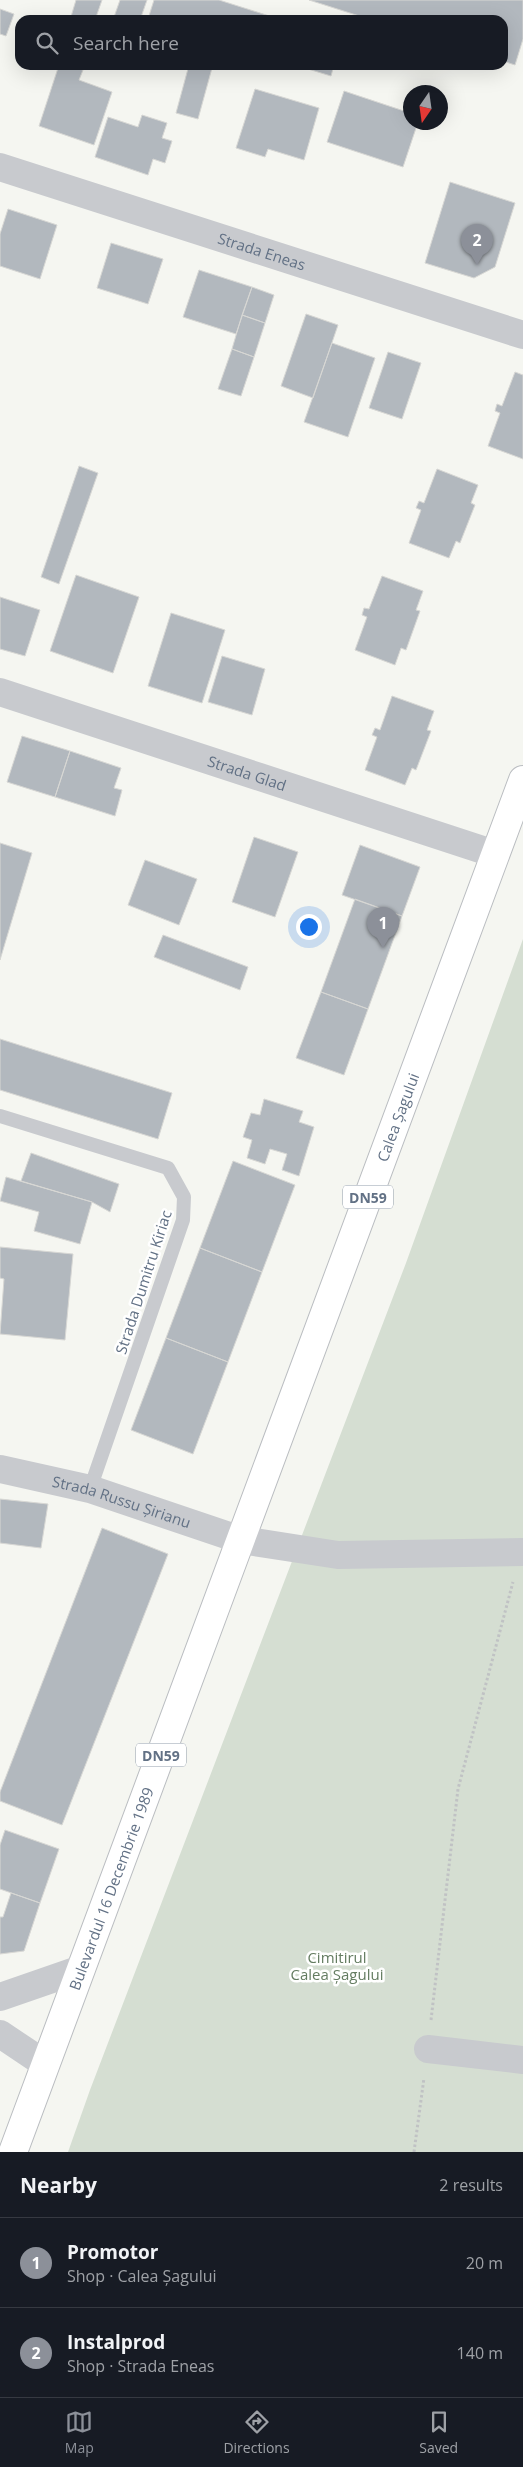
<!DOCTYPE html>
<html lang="en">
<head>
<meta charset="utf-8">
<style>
  :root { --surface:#171b24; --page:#242831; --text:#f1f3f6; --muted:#9ea1a6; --line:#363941; --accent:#8c9099 }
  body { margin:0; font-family:"Open Sans",sans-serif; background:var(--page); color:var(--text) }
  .compass { position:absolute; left:403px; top:85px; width:45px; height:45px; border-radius:50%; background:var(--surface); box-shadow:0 5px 20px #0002; rotate:193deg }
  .you { position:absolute; left:308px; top:926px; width:18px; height:18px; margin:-12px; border:4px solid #fff; border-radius:50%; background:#1a73e8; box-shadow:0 0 0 8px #1a73e833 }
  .badge { display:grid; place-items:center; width:32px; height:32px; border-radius:50%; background:var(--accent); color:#fff; font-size:16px; font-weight:700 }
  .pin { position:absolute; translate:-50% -41px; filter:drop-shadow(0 1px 2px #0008) }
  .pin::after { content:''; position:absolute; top:26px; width:18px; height:15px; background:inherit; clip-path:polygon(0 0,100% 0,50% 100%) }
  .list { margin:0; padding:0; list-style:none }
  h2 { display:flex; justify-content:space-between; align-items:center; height:65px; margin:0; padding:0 20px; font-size:21px }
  h2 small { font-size:16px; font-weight:400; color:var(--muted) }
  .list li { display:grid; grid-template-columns:32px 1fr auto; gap:15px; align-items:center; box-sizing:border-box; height:90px; padding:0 20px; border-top:1px solid var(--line) }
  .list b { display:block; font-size:19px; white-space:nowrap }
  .list p { margin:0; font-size:16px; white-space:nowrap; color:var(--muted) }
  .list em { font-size:16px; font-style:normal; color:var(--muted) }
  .icon { flex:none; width:28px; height:28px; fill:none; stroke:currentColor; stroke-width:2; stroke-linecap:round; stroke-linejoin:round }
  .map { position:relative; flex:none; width:523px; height:2152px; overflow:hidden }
  .search { position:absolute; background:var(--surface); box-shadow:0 5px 20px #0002; left:15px; right:15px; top:15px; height:55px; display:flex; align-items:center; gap:12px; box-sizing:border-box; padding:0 18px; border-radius:15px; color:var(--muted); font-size:19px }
  .sheet { height:245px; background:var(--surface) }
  nav { display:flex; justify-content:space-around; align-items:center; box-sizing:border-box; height:70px; border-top:1px solid var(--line); background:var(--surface); font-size:14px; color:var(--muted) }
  nav a { display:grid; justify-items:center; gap:2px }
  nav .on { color:var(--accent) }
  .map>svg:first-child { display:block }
  .green { fill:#d5ded2 }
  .building { fill:#b2b8be; stroke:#d7d7d4 }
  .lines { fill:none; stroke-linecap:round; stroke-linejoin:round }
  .primary-casing { stroke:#babdc1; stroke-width:30 }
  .path { stroke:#c0c2c4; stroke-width:3; stroke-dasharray:2.5 2.5; stroke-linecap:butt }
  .lane { stroke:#c8cace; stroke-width:14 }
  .street { stroke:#c8cace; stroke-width:28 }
  .primary { stroke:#fff; stroke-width:28 }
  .labels { text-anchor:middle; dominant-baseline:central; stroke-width:5; stroke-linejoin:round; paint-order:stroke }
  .shield { fill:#fff; stroke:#919caa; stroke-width:1 }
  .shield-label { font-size:14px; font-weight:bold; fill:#627185 }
  .street-label { font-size:15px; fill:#627185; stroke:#fff }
  .park-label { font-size:15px; fill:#647c61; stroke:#fff }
</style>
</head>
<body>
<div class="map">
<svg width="523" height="2152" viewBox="0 0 523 2152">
  <rect width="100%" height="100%" fill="#f5f6f1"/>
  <!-- green -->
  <path class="green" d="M 523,939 L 523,2152 L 68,2152 L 90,2090 L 406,1263 Z"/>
  <!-- building -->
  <path class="building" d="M 76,0 L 102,0 L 95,20 L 70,20 Z
    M 120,0 L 147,0 L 140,20 L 113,20 Z
    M 154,0 L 219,0 L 282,20 L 152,20 L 148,19 Z
    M 309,0 L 523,0 L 523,39 L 515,65 L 503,61 L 503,20 L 372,20 Z
    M 0,9 L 14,14 L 6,36 L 0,34 Z
    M 59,65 L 83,70 L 79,80 L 112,92 L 94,145 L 39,126 Z
    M 189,65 L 212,68 L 198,119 L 176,113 Z
    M 295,65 L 334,65 L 331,76 Z
    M 255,89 L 319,108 L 304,160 L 268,149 L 265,157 L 236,148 Z
    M 344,91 L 410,113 L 410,122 L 418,122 L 403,167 L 327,142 Z
    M 142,115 L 167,123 L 162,138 L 172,141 L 165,163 L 153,159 L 148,175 L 95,157 L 108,117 L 138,127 Z
    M 450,182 L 515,203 L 495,267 L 474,278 L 425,263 Z
    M 8,209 L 57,225 L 40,279 L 0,266 L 0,234 Z
    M 111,243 L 163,259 L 148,304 L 97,288 Z
    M 199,270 L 252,287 L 236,334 L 183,317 Z
    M 252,287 L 274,295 L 265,323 L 242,315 Z
    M 306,314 L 338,325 L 313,398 L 281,386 Z
    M 242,315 L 265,323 L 254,357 L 232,349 Z
    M 332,343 L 375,358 L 348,437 L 304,422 Z
    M 232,349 L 254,357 L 241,396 L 218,389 Z
    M 388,352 L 421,363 L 402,419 L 369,408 Z
    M 515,372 L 523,375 L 523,459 L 488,446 L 500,413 L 495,411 L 497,404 L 502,406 Z
    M 79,466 L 98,473 L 59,584 L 41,577 Z
    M 437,469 L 478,485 L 471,503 L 475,505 L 460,543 L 456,541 L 449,558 L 409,543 L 421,510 L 416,508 L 419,501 L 424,503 Z
    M 76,575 L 139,597 L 113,673 L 50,651 Z
    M 382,576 L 423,591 L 416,610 L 420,611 L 406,650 L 401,648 L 395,665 L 355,650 L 367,617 L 362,615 L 364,608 L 369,609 Z
    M 0,597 L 40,610 L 25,656 L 0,649 Z
    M 171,613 L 225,630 L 202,703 L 148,686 Z
    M 222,656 L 265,669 L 252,715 L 208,702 Z
    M 392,696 L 434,711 L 427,730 L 431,731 L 416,770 L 412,768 L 405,785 L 365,770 L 377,737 L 372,735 L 375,728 L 380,730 Z
    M 22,736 L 70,751 L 55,797 L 7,782 Z
    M 70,751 L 121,768 L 114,788 L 122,790 L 115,816 L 55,797 Z
    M 254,837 L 298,852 L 275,917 L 232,902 Z
    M 0,843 L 32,853 L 0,960 Z
    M 360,845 L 420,867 L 402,916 L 342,895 Z
    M 145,860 L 197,879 L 179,925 L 128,905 Z
    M 355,899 L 402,916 L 368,1009 L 321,992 Z
    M 163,935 L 248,967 L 240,990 L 154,957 Z
    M 321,992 L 368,1009 L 344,1075 L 296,1058 Z
    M 0,1039 L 172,1093 L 158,1139 L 0,1090 Z
    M 264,1099 L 303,1111 L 299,1122 L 314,1127 L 299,1176 L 282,1170 L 287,1154 L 270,1149 L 265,1164 L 247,1158 L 252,1140 L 243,1137 L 251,1113 L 260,1115 Z
    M 31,1153 L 119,1184 L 110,1212 L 92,1202 L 21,1181 Z
    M 233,1161 L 295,1185 L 262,1272 L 200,1248 Z
    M 6,1177 L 92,1202 L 80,1244 L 34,1231 L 39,1212 L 0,1201 Z
    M 0,1247 L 73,1254 L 65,1340 L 0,1334 L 4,1279 L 0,1278 Z
    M 200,1248 L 262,1272 L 228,1362 L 166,1338 Z
    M 166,1338 L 228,1362 L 193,1454 L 131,1430 Z
    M 0,1499 L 48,1504 L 41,1548 L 0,1543 Z
    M 102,1528 L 168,1554 L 62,1825 L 0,1801 L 0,1792 Z
    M 5,1830 L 59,1849 L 40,1903 L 0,1889 L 0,1845 Z
    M 11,1893 L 40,1903 L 24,1951 L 0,1954 L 0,1917 L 3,1917 Z"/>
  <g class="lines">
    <!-- primary casing -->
    <g class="primary-casing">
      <g id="primary">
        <path id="s4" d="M 13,2152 L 523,780"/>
      </g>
    </g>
    <!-- path -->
    <path class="path" d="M 431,2020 L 458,1789 L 513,1582
      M 414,2152 L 424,2078"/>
    <!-- lane -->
    <path class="lane" d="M 0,1116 L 168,1168 L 184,1197 L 183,1220 L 90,1489"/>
    <!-- street -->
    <g class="street">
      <path id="s1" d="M 0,167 L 523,335"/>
      <path id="s2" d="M 0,692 L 495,854"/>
      <path id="s3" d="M 0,1469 L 90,1489 L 241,1540 L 338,1555 L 523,1552"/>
      <path d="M 0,1997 L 81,1969"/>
      <path d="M 0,2034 L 45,2064"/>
      <path d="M 428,2049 L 523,2060"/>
    </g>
    <!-- primary -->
    <use href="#primary" class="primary"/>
  </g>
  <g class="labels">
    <!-- shield labels -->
    <g class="shield">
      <rect x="343" y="1185.5" width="50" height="23" rx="4"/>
      <rect x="136" y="1743.5" width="50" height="23" rx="4"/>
    </g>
    <g class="shield-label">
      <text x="368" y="1197">DN59</text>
      <text x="161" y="1755">DN59</text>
    </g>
    <!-- street labels -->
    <g class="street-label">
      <text stroke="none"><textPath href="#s1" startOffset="275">Strada Eneas</textPath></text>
      <text stroke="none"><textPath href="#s2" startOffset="260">Strada Glad</textPath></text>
      <text stroke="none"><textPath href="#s4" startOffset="1104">Calea Șagului</textPath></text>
      <text transform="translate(143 1282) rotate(-72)">Strada Dumitru Kiriac</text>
      <text stroke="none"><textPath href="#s3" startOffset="126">Strada Russu Șirianu</textPath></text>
      <text stroke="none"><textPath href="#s4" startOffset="281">Bulevardul 16 Decembrie 1989</textPath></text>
    </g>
    <!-- park labels -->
    <g class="park-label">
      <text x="337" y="1957">Cimitirul<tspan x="337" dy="17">Calea Șagului</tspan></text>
    </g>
  </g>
</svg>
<svg class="compass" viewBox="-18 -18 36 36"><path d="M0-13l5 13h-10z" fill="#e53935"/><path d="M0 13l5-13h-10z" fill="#9ea1a6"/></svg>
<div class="you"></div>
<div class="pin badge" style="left:383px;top:948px">1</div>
<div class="pin badge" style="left:477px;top:265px">2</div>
<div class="search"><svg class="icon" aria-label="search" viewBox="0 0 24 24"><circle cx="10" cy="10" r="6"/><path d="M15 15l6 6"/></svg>Search here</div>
</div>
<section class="sheet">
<h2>Nearby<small>2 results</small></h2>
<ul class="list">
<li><span class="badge">1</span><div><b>Promotor</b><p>Shop · Calea Șagului</p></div><em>20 m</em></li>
<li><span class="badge">2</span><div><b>Instalprod</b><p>Shop · Strada Eneas</p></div><em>140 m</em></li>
</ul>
</section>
<nav>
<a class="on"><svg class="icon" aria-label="map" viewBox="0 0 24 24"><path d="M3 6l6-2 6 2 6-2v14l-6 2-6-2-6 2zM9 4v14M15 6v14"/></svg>Map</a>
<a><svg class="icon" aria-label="directions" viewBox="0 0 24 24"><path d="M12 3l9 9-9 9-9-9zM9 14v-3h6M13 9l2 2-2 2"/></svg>Directions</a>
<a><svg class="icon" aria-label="saved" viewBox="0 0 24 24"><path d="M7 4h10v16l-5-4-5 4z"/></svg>Saved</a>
</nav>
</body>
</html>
